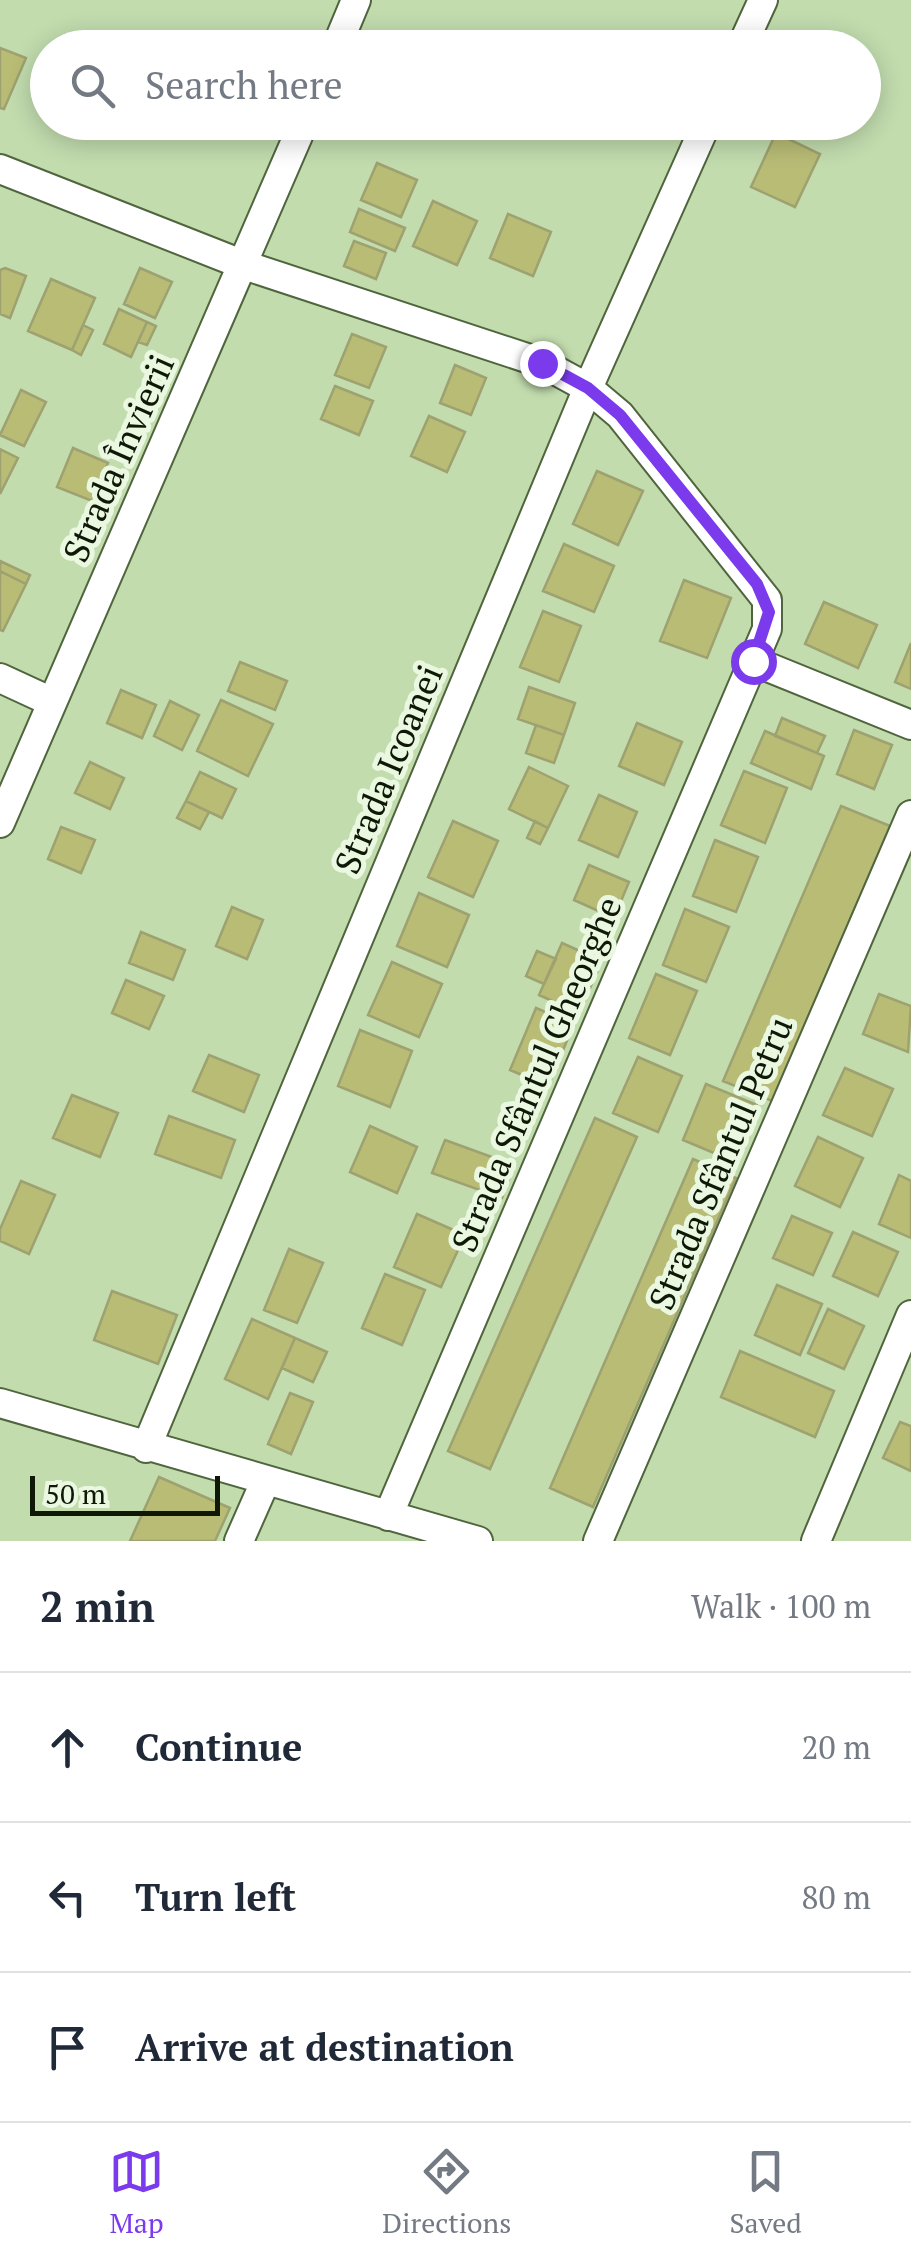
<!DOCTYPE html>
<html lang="en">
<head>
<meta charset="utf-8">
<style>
  :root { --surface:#fff; --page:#f6f6f7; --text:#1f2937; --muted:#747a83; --line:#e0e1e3; --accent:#7c3aed }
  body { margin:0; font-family:"PT Serif",serif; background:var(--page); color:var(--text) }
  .scale { position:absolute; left:30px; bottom:25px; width:190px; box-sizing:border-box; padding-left:10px; border:5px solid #0f1807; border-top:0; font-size:28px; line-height:35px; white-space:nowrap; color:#0f1807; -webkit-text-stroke:8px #ebf8e1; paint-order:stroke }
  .stop { position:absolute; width:30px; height:30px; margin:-22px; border:8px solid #7c3aed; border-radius:50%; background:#fff }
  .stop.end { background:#7c3aed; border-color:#fff; box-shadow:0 2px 10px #0008 }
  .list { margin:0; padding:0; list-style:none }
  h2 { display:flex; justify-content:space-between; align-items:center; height:130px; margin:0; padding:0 40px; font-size:42px }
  h2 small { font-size:32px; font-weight:400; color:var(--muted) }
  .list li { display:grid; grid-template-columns:65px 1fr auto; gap:30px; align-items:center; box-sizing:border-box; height:150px; padding:0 40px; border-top:2px solid var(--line) }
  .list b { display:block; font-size:38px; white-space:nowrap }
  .list em { font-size:32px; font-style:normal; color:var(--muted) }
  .icon { flex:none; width:55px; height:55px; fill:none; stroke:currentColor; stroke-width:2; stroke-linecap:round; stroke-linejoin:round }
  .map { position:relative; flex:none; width:911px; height:1541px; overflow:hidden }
  .search { position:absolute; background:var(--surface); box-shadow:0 5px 25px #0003; left:30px; right:30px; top:30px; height:110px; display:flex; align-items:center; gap:25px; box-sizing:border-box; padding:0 35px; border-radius:55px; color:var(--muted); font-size:38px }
  .sheet { height:580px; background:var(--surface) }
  nav { display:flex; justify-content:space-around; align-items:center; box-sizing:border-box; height:140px; border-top:2px solid var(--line); background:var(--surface); font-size:28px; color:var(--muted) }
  nav a { display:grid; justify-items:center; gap:5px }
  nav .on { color:var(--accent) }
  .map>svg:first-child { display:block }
  .building { fill:#b8bc75; stroke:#9ea170; stroke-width:2.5 }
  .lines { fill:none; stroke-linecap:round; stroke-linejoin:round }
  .minor-casing { stroke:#4f653d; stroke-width:32 }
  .minor { stroke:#fff; stroke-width:28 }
  .route { stroke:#7c3aed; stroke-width:12 }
  .labels { text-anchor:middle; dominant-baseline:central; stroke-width:10; stroke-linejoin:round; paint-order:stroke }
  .street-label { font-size:35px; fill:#0f1807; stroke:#ebf8e1 }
</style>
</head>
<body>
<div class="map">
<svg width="911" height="1541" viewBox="0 0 911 1541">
  <rect width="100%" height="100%" fill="#c2dcae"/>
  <!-- building -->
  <path class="building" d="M 0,48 L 26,58 L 4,109 L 0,108 Z
    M 808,122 L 843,122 L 838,135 Z
    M 776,133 L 820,154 L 795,207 L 751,187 Z
    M 377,163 L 417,180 L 401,217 L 361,200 Z
    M 433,201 L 477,221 L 457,265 L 413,246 Z
    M 359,209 L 405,228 L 395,251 L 350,232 Z
    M 508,214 L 551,232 L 533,276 L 490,258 Z
    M 354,241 L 386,253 L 376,279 L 344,266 Z
    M 5,268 L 26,276 L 10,318 L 0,314 L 0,270 Z
    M 140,268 L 172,282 L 155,318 L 124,304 Z
    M 51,279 L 95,298 L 72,350 L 28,331 Z
    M 119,309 L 147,322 L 131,357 L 104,344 Z
    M 147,322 L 156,326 L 147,345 L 138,342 Z
    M 83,325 L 93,330 L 81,355 L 72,350 Z
    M 352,334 L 386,347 L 369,388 L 335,375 Z
    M 455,365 L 486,378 L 471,415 L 440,403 Z
    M 335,386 L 373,401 L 359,435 L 321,419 Z
    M 21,390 L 46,402 L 24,446 L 0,435 Z
    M 429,416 L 465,432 L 447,472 L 411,456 Z
    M 73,448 L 108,463 L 92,501 L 57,487 Z
    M 0,449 L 18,458 L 0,494 Z
    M 597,471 L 643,491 L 618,545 L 573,524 Z
    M 564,544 L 614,566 L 594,612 L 543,591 Z
    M 0,561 L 30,575 L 26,584 L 0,571 Z
    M 0,571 L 26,584 L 3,631 L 0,630 Z
    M 684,580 L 731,598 L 707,658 L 660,641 Z
    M 824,602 L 877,625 L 858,668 L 805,644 Z
    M 543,611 L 581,626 L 559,682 L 520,667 Z
    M 911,643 L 911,689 L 895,682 Z
    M 240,662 L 287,681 L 275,710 L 228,691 Z
    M 529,687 L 575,703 L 564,735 L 518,719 Z
    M 121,690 L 156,705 L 142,738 L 107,723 Z
    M 221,700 L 273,724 L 248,776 L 197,751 Z
    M 170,701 L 199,715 L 182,750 L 154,736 Z
    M 782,718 L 825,736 L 817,753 L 775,736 Z
    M 637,723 L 682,742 L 664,785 L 619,766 Z
    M 536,725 L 564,735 L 554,763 L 526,753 Z
    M 854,730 L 892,745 L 874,789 L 837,774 Z
    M 765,731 L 824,756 L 811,789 L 751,763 Z
    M 90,762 L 124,778 L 110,809 L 75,793 Z
    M 529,767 L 568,786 L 548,828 L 509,809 Z
    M 744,771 L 787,788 L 765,843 L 721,825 Z
    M 200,772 L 236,789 L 222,818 L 186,801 Z
    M 599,795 L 637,812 L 618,857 L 579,840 Z
    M 186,801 L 209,812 L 200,829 L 177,818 Z
    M 841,806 L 890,826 L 772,1101 L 723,1081 Z
    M 453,821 L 498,841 L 473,897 L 428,877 Z
    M 535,821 L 548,828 L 540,844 L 527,838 Z
    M 61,827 L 95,840 L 81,873 L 48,859 Z
    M 715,840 L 758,857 L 736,912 L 693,896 Z
    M 589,865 L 629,882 L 614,918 L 574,900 Z
    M 419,893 L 469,915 L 447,967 L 397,946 Z
    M 232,907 L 263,920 L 247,959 L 216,946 Z
    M 685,909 L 729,927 L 706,982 L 663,965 Z
    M 141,932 L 185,950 L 173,980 L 129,963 Z
    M 562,943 L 602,961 L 579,1013 L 539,995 Z
    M 537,951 L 556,959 L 544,984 L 526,976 Z
    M 392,962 L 442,984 L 419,1037 L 368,1015 Z
    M 656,974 L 697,991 L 670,1055 L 629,1038 Z
    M 126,980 L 164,996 L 149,1029 L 112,1013 Z
    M 879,994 L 911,1006 L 908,1052 L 863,1034 Z
    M 536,1008 L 574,1024 L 548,1086 L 510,1070 Z
    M 360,1030 L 412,1051 L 390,1107 L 338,1086 Z
    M 209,1055 L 259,1075 L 244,1112 L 193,1091 Z
    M 638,1057 L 682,1076 L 658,1132 L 613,1113 Z
    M 845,1068 L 893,1089 L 872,1136 L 823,1115 Z
    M 706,1084 L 757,1105 L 733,1161 L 683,1140 Z
    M 72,1095 L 118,1113 L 100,1157 L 53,1138 Z
    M 169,1116 L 235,1140 L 221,1178 L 155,1154 Z
    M 595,1118 L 637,1137 L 490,1469 L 448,1451 Z
    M 370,1126 L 417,1147 L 397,1193 L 350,1172 Z
    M 818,1137 L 863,1158 L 840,1207 L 795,1186 Z
    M 445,1140 L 514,1165 L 502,1198 L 432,1173 Z
    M 693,1159 L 736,1178 L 593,1507 L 550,1488 Z
    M 899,1175 L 911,1181 L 911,1238 L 879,1224 Z
    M 21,1181 L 55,1195 L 29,1254 L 0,1241 L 0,1229 Z
    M 417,1214 L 465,1235 L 441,1287 L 394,1267 Z
    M 792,1216 L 832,1233 L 813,1275 L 773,1258 Z
    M 853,1232 L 898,1252 L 878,1296 L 833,1276 Z
    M 289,1249 L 323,1263 L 297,1323 L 264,1310 Z
    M 385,1274 L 425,1290 L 402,1345 L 362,1328 Z
    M 777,1285 L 822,1304 L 800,1355 L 755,1335 Z
    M 112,1291 L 177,1315 L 158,1364 L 94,1340 Z
    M 828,1309 L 864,1326 L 844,1369 L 808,1353 Z
    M 252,1319 L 295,1338 L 268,1399 L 225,1379 Z
    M 295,1338 L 327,1352 L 313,1382 L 282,1368 Z
    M 740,1351 L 834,1391 L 815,1437 L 721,1397 Z
    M 290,1393 L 313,1402 L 291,1454 L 268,1444 Z
    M 900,1422 L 911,1426 L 911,1471 L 883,1458 Z
    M 159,1477 L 230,1508 L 215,1541 L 130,1541 Z"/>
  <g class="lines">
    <!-- minor casing -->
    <g class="minor-casing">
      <path id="minor" d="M 336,48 L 356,0
        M 741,48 L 763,0
        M 0,169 L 244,265 L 542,363 L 588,388 L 620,415 L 767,600 L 767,629 L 388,1516
        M 753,661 L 911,725
        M 0,678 L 52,702
        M 0,823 L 304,122
        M 0,1403 L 478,1541
        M 146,1448 L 588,388 L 707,122
        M 239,1541 L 265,1482
        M 598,1541 L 911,815
        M 816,1541 L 911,1315"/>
    </g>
    <!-- minor -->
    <use href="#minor" class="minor"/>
  </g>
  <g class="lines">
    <!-- route -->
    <path class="route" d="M 542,363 L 588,388 L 620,415 L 757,584 L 769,612 L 753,661"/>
  </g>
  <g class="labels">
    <!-- street labels -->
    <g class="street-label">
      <text transform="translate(118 458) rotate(-66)">Strada Învierii</text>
      <text transform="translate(388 769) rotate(-67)">Strada Icoanei</text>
      <text transform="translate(536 1074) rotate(-67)">Strada Sfântul Gheorghe</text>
      <text transform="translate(720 1163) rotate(-67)">Strada Sfântul Petru</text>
    </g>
  </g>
</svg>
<div class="scale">50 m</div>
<div class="stop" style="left:753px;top:661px"></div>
<div class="stop end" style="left:542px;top:363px"></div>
<div class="search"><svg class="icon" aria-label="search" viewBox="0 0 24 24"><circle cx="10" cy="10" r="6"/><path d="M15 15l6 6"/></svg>Search here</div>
</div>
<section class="sheet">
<h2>2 min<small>Walk · 100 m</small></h2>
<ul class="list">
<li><svg class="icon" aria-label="ahead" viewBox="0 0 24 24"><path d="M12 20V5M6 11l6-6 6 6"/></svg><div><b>Continue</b></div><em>20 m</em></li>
<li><svg class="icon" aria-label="left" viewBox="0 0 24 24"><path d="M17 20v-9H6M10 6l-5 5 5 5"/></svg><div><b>Turn left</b></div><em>80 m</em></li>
<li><svg class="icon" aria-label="arrive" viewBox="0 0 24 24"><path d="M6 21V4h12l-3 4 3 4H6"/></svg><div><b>Arrive at destination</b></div></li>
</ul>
</section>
<nav>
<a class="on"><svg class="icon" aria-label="map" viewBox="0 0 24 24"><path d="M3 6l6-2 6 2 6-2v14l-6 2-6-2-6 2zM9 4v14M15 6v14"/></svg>Map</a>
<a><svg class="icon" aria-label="directions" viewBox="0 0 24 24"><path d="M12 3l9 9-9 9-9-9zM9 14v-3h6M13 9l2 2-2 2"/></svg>Directions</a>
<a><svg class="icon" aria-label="saved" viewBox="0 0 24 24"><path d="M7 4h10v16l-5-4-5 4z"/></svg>Saved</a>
</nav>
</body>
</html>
